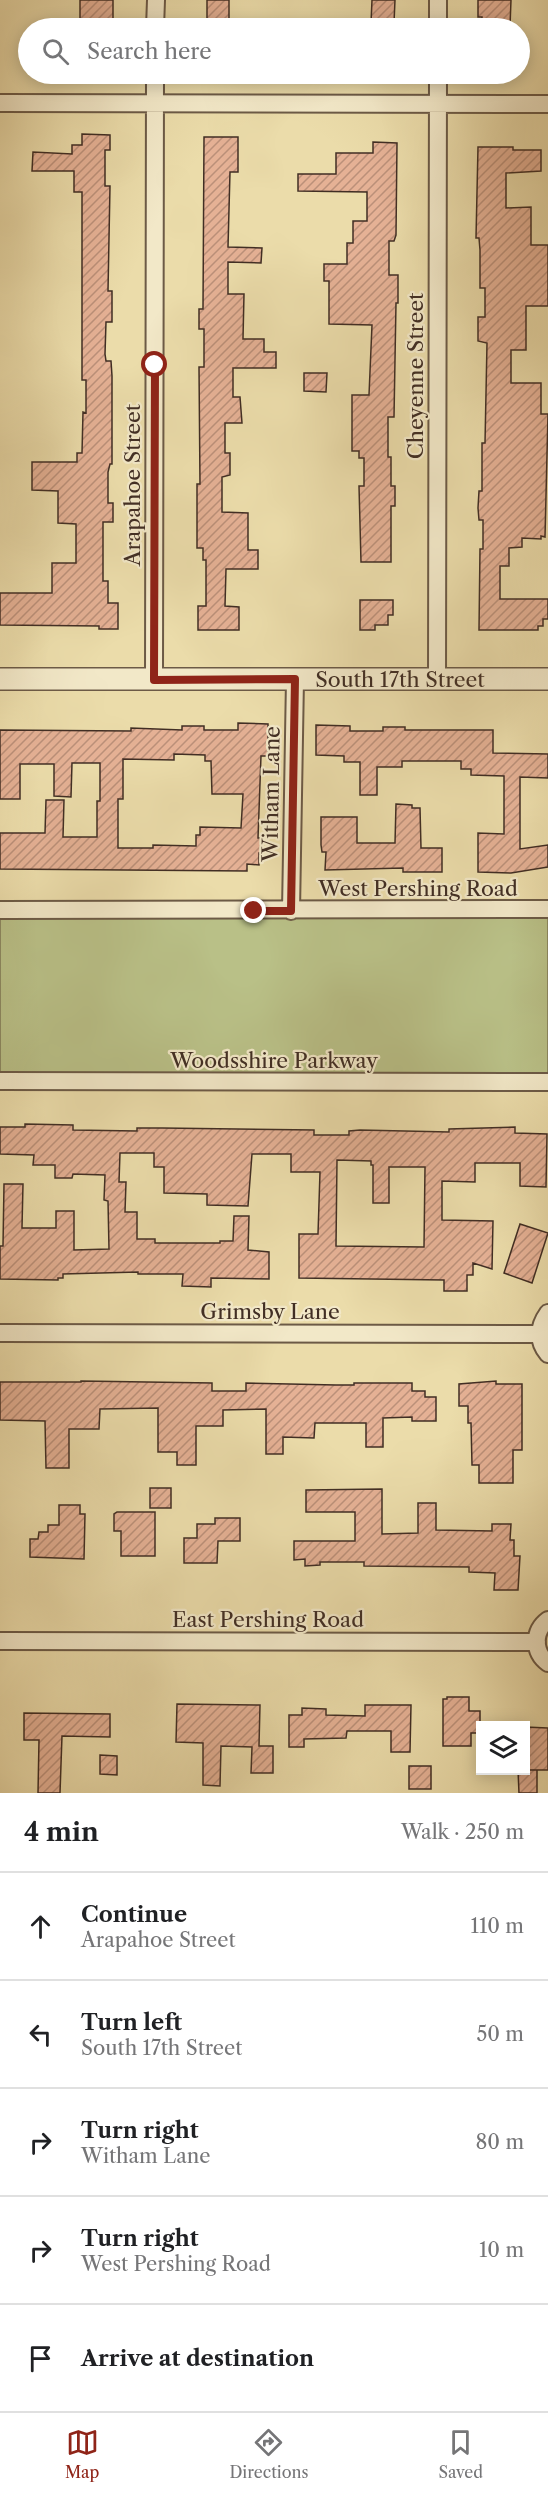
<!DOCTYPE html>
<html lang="en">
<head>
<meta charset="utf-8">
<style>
  :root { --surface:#fff; --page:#f6f6f6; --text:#202124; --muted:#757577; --line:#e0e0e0; --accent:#8f2418 }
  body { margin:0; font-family:"Libre Caslon Text",serif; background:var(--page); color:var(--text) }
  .controls { position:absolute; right:18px; bottom:18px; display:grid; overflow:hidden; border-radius:0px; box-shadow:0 3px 15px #0003 }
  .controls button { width:54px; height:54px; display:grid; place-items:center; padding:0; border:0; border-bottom:2px solid var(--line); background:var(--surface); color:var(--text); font:30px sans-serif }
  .stop { position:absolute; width:18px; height:18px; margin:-14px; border:4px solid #8f2418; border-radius:50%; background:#fff }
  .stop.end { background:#8f2418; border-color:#fff; box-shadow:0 2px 6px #0008 }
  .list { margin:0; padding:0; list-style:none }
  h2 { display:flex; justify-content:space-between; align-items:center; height:78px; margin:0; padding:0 24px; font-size:26px }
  h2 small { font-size:20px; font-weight:400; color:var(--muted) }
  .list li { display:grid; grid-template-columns:39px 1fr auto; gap:18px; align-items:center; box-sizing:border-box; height:108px; padding:0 24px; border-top:2px solid var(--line) }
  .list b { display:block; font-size:22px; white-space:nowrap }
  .list p { margin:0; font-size:20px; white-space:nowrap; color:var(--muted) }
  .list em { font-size:20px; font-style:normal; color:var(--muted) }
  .icon { flex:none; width:33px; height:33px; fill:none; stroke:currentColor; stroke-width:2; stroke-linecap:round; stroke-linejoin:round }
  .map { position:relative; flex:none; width:548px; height:1793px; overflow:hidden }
  .search { position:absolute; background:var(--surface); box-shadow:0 3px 15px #0003; left:18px; right:18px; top:18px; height:66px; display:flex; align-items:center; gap:15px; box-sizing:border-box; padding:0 21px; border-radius:33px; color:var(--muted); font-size:22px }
  .sheet { height:618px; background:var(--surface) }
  nav { display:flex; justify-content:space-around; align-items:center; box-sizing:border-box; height:84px; border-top:2px solid var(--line); background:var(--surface); font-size:16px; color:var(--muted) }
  nav a { display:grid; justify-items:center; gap:3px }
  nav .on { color:var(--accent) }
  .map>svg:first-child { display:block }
  .park { fill:#b9c087; stroke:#7d7756; stroke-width:1.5 }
  .building { fill:url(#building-hatch); stroke:#412e24; stroke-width:1.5; fill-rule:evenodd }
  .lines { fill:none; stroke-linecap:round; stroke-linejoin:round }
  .minor-casing { stroke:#6c5a46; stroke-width:20 }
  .tertiary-casing { stroke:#6c5a46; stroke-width:24 }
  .minor { stroke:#f2e8c8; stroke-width:16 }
  .tertiary { stroke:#f2e8c8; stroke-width:21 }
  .route { stroke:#8f2418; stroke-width:8 }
  .labels { text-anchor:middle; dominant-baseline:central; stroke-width:4.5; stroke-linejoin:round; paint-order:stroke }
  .street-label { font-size:21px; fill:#412e24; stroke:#f2e8c8 }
</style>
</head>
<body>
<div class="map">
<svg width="548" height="1793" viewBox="0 0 548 1793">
  <defs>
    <pattern id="building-hatch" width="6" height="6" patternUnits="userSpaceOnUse" patternTransform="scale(1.5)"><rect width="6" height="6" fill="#e5b195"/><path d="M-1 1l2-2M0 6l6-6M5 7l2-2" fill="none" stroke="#bb9079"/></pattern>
  </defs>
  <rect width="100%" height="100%" fill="#ebdcaa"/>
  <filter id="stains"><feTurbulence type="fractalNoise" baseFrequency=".00333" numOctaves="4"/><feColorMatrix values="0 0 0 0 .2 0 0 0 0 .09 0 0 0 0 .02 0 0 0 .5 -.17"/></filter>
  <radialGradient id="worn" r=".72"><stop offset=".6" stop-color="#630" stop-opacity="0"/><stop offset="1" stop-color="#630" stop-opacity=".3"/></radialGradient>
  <!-- park -->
  <path class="park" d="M 548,909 L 548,1082 L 0,1081 L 0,910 Z"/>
  <!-- building -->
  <path class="building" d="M 80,0 L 113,0 L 113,28 L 80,28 Z
    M 207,0 L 229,0 L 229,28 L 207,28 Z
    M 372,0 L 395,0 L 394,23 L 371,23 Z
    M 478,0 L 511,0 L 510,26 L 482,26 L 482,17 L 478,17 Z
    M 82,134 L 110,135 L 110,150 L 105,150 L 105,186 L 110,186 L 108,291 L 112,291 L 112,322 L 106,322 L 105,354 L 106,361 L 111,361 L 112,376 L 112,464 L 110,464 L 108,472 L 108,503 L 113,503 L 113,522 L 103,522 L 103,581 L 108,581 L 108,603 L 118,603 L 118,629 L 99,629 L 99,626 L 0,625 L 0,593 L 52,593 L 52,563 L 76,563 L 76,524 L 58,523 L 58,491 L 32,490 L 32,462 L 77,462 L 77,453 L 82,453 L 83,412 L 86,413 L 86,380 L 82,380 L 82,192 L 74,192 L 74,171 L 32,171 L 33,152 L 72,154 L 72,145 L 82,145 Z
    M 204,137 L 238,137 L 238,172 L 230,172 L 228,247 L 262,248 L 261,263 L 228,262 L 228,294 L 244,294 L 243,339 L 264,339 L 264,352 L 276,352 L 276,368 L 233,368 L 233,397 L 240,397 L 242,423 L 225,423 L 225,453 L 230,453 L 230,475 L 222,477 L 222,512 L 248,513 L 248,550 L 258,550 L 258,569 L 226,569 L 225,606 L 239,607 L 239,630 L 198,630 L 198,606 L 206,606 L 206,560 L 203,560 L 203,548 L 197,548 L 197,484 L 200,484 L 199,367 L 204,367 L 204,329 L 199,329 L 199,309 L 203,309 Z
    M 373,142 L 397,143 L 396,235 L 394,241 L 389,241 L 389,275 L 398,275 L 398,303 L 396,303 L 394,417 L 388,417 L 388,457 L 391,457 L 391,486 L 395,486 L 395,506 L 391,506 L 391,562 L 361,562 L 359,486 L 364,486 L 364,458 L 359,458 L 359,451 L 352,451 L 352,395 L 369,395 L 372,325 L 329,324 L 329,281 L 324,281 L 324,264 L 347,264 L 347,243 L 353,243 L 353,221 L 367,221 L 367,192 L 298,191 L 298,174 L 336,174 L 336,153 L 373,153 Z
    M 478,147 L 513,147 L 513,150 L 541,150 L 541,171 L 506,173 L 506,208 L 531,207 L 531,245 L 548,245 L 548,306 L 526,306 L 526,350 L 511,350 L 511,383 L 541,383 L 541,414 L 548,414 L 545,537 L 541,536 L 541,539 L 522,538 L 522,547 L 509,548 L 509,566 L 500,566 L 500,599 L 548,599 L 548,619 L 543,619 L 543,626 L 538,626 L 538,630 L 479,630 L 480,549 L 483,549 L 483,520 L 479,520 L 478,508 L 479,491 L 482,491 L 482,443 L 485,443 L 487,343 L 478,341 L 478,317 L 485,317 L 485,288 L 480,288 L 480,250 L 479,238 L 476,238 Z
    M 304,373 L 327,373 L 326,392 L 304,391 Z
    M 360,600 L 393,600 L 393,615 L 388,615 L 388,625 L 375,625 L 375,630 L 360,630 Z
    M 238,723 L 268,724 L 268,756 L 261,756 L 258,838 L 261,838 L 261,853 L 259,853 L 259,865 L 247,864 L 247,871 L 0,869 L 0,833 L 45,833 L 46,800 L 64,800 L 63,837 L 97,837 L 97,801 L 100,801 L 100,763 L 72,763 L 71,797 L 54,796 L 54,764 L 20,764 L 20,799 L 0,799 L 0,730 L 131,731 L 131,728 L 182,730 L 182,726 L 204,726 L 204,730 L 238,730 ZM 174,754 L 205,755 L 205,761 L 211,761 L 212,794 L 243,794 L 241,828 L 200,827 L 200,835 L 196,835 L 196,846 L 153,845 L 153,848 L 118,848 L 118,799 L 123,799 L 123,759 L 174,760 Z
    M 316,725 L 350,726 L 350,731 L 383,731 L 383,727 L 405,727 L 405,730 L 493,730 L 493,753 L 548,754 L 548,778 L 520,777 L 520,849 L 548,845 L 548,867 L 511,873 L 478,872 L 478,833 L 504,834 L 504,776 L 471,775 L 471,769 L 461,769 L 461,761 L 402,761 L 402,767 L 377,767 L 377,795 L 360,795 L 360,762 L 344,762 L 344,756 L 316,755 Z
    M 396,804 L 412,805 L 412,808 L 420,808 L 421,848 L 442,848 L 442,872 L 403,872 L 403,868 L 325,870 L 326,852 L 322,852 L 321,845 L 321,817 L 357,817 L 357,843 L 395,843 Z
    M 25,1124 L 73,1125 L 73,1130 L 137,1131 L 137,1128 L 162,1128 L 314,1130 L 314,1135 L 349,1135 L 349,1131 L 360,1130 L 449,1132 L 449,1129 L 515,1127 L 515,1133 L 547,1134 L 546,1187 L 520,1186 L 520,1163 L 475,1163 L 475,1182 L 442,1181 L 442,1220 L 493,1221 L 492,1269 L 473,1263 L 473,1275 L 467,1275 L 467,1291 L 444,1291 L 444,1280 L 299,1278 L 299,1234 L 318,1234 L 320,1172 L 291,1172 L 291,1154 L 252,1154 L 248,1206 L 207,1205 L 207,1194 L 164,1193 L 164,1167 L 154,1167 L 154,1153 L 120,1153 L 119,1182 L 126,1182 L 125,1212 L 137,1212 L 137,1239 L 155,1239 L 155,1243 L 220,1243 L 220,1241 L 233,1241 L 234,1216 L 249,1216 L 248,1250 L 269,1252 L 269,1279 L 211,1278 L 211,1287 L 182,1286 L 183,1274 L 138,1274 L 138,1272 L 63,1274 L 63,1278 L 58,1278 L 58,1280 L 0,1279 L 0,1246 L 3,1246 L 4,1184 L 23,1184 L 22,1228 L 56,1228 L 56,1211 L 74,1211 L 74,1250 L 109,1249 L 108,1201 L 104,1200 L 105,1175 L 73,1174 L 72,1178 L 55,1178 L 55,1165 L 33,1165 L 34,1155 L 0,1154 L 0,1127 L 25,1127 ZM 337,1160 L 371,1161 L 371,1165 L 373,1165 L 373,1203 L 389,1203 L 389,1167 L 425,1167 L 424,1247 L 336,1246 Z
    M 520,1224 L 548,1233 L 532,1283 L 504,1273 Z
    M 81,1381 L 212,1383 L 212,1391 L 246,1391 L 246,1383 L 336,1385 L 354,1385 L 354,1383 L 412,1383 L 412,1391 L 425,1391 L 425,1397 L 436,1397 L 436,1421 L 412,1421 L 412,1417 L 383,1418 L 383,1447 L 366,1447 L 366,1423 L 315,1423 L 314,1438 L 283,1437 L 283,1454 L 266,1454 L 266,1409 L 223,1410 L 223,1426 L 196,1426 L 196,1465 L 177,1465 L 177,1452 L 158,1452 L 158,1408 L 100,1409 L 99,1429 L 69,1429 L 69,1468 L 46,1468 L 45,1421 L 0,1420 L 0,1382 L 81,1382 Z
    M 496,1381 L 496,1384 L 522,1384 L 522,1450 L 513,1450 L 513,1483 L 479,1483 L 479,1465 L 472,1465 L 471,1423 L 468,1423 L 468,1406 L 459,1406 L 459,1384 Z
    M 150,1488 L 171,1488 L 171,1508 L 150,1508 Z
    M 382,1489 L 382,1534 L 418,1533 L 418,1503 L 436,1503 L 436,1530 L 492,1531 L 492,1524 L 511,1524 L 510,1540 L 514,1540 L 514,1556 L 520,1556 L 518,1590 L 494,1590 L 495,1573 L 469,1572 L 469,1567 L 364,1566 L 364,1562 L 320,1562 L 320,1565 L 305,1566 L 305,1559 L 294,1560 L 294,1541 L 355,1541 L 355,1512 L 306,1512 L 306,1490 Z
    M 59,1505 L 80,1505 L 80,1514 L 85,1514 L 84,1559 L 30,1557 L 30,1539 L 38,1539 L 39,1532 L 48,1532 L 48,1525 L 59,1525 Z
    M 117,1512 L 155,1512 L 155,1556 L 121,1556 L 121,1531 L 114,1531 L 114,1514 Z
    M 215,1518 L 240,1518 L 240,1541 L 218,1541 L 217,1563 L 184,1563 L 184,1538 L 197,1538 L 197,1524 L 215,1524 Z
    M 447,1697 L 469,1697 L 469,1711 L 480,1711 L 480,1733 L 471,1733 L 471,1746 L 443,1746 L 443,1699 L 447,1699 Z
    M 177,1704 L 260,1705 L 259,1746 L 273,1746 L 273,1773 L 251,1773 L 252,1747 L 221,1746 L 220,1786 L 203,1785 L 203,1743 L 176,1742 Z
    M 365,1705 L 411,1705 L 410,1752 L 391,1752 L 391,1731 L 347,1731 L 346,1738 L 304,1739 L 304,1747 L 289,1747 L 289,1715 L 302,1715 L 302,1708 L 326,1709 L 326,1715 L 365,1716 Z
    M 24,1713 L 110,1714 L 110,1737 L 62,1736 L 60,1793 L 38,1793 L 39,1740 L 24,1740 Z
    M 525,1727 L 548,1728 L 548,1770 L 525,1770 Z
    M 100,1755 L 117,1756 L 117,1775 L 100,1774 Z
    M 409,1766 L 431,1766 L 431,1789 L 409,1789 Z
    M 518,1770 L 537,1770 L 537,1793 L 519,1793 Z"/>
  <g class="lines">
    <!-- minor casing -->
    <g class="minor-casing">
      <path id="minor" d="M 155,28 L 156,0
        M 438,28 L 438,0
        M 0,103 L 548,104
        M 437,679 L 438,74
        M 154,680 L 155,74
        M 0,910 L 548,909
        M 291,911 L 295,679
        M 0,1081 L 548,1082
        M 548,1313 C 538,1327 537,1341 548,1354
        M 0,1333 L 539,1334
        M 548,1620 C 533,1631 533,1652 548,1663
        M 0,1641 L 537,1642"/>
    </g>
    <!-- tertiary casing -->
    <g class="tertiary-casing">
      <g id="tertiary">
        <path id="s1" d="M 0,679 L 548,679"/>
      </g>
    </g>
    <!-- minor -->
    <use href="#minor" class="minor"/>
    <!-- tertiary -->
    <use href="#tertiary" class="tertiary"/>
  </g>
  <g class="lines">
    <!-- route -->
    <path class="route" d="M 155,365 L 154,680 L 295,679 L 291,911 L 254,911"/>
  </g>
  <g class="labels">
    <!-- street labels -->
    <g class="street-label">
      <text transform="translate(415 376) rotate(-90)">Cheyenne Street</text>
      <text transform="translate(132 485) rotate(-90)">Arapahoe Street</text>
      <text stroke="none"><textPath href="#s1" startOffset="400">South 17th Street</textPath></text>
      <text transform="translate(271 794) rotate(-89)">Witham Lane</text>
      <text x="418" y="888">West Pershing Road</text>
      <text x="274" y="1060">Woodsshire Parkway</text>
      <text x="270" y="1311">Grimsby Lane</text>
      <text x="268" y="1619">East Pershing Road</text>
    </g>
  </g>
  <rect width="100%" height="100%" filter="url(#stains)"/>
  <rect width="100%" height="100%" fill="url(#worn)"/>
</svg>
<div class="controls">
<button><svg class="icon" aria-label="layers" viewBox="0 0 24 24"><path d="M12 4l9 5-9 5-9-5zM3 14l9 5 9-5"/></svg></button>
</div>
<div class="stop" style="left:155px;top:365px"></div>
<div class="stop end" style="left:254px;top:911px"></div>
<div class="search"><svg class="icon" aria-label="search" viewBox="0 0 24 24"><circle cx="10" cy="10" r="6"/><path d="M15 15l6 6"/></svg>Search here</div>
</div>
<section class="sheet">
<h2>4 min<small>Walk · 250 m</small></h2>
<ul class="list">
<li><svg class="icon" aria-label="ahead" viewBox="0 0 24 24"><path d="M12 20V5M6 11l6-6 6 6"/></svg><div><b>Continue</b><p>Arapahoe Street</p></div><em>110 m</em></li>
<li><svg class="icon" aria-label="left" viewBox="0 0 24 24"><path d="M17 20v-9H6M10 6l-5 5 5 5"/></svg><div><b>Turn left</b><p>South 17th Street</p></div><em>50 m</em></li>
<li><svg class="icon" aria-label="right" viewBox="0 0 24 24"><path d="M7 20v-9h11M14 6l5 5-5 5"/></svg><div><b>Turn right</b><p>Witham Lane</p></div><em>80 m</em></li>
<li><svg class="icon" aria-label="right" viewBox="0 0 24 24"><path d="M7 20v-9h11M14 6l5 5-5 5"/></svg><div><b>Turn right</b><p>West Pershing Road</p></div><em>10 m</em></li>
<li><svg class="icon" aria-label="arrive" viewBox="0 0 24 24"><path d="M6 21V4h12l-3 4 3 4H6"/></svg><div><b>Arrive at destination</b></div></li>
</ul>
</section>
<nav>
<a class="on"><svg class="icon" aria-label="map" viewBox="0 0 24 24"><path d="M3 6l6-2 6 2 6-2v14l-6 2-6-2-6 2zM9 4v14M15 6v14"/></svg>Map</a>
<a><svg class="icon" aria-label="directions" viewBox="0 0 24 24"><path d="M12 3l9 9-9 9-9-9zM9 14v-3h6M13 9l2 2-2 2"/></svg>Directions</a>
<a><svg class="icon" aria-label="saved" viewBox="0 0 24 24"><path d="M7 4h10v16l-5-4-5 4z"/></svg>Saved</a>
</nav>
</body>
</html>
